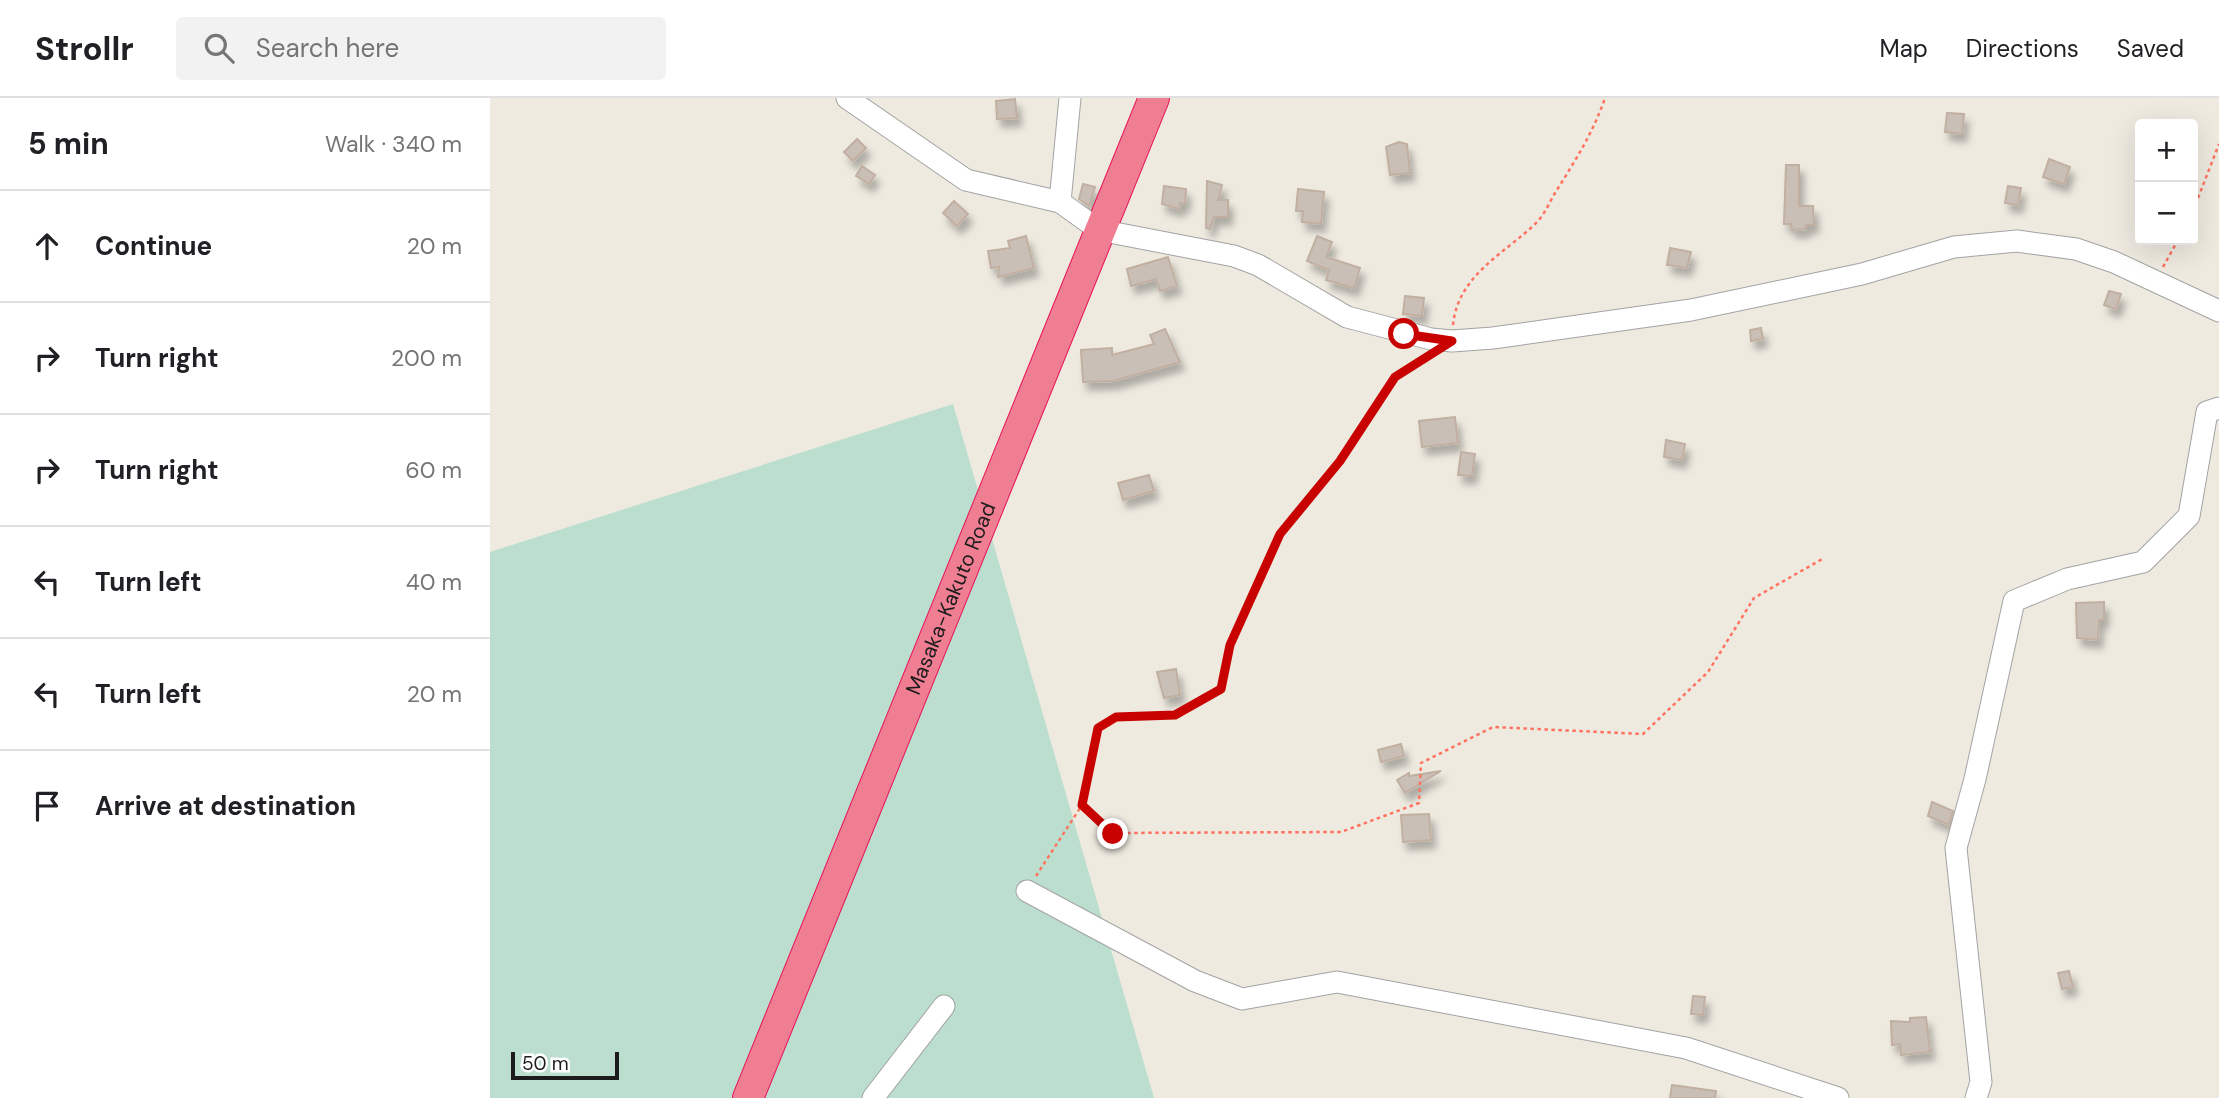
<!DOCTYPE html>
<html lang="en">
<head>
<meta charset="utf-8">
<style>
  :root { --surface:#fff; --page:#f2f2f2; --text:#202124; --muted:#757577; --line:#e0e0e0 }
  body { margin:0; font-family:"DM Sans",sans-serif; background:var(--page); color:var(--text) }
  .controls { position:absolute; right:21px; top:21px; display:grid; overflow:hidden; border-radius:7px; box-shadow:0 7px 28px #0002 }
  .controls button { width:63px; height:63px; display:grid; place-items:center; padding:0; border:0; border-bottom:2px solid var(--line); background:var(--surface); color:var(--text); font:35px sans-serif }
  .scale { position:absolute; left:21px; bottom:18px; width:108px; box-sizing:border-box; padding-left:7px; border:4px solid #1c1c1c; border-top:0; font-size:19px; line-height:24px; white-space:nowrap; color:#1c1c1c; -webkit-text-stroke:5px #fff; paint-order:stroke }
  .stop { position:absolute; width:21px; height:21px; margin:-16px; border:5px solid #c70200; border-radius:50%; background:#fff }
  .stop.end { background:#c70200; border-color:#fff; box-shadow:0 2px 7px #0008 }
  .list { margin:0; padding:0; list-style:none }
  h2 { display:flex; justify-content:space-between; align-items:center; height:91px; margin:0; padding:0 28px; font-size:30px }
  h2 small { font-size:23px; font-weight:400; color:var(--muted) }
  .list li { display:grid; grid-template-columns:46px 1fr auto; gap:21px; align-items:center; box-sizing:border-box; height:112px; padding:0 28px; border-top:2px solid var(--line) }
  .list b { display:block; font-size:26px; white-space:nowrap }
  .list em { font-size:23px; font-style:normal; color:var(--muted) }
  .icon { flex:none; width:38px; height:38px; fill:none; stroke:currentColor; stroke-width:2; stroke-linecap:round; stroke-linejoin:round }
  .map { position:relative; flex:none; width:1729px; height:1000px; overflow:hidden }
  header { display:flex; align-items:center; gap:42px; box-sizing:border-box; height:98px; padding:0 35px; background:var(--surface); border-bottom:2px solid var(--line) }
  header strong { font-size:33px }
  nav { display:flex; gap:38px; margin-inline-start:auto; font-size:24px }
  .search { width:490px; height:63px; background:var(--page); display:flex; align-items:center; gap:18px; box-sizing:border-box; padding:0 24px; border-radius:7px; color:var(--muted); font-size:26px }
  main { display:flex }
  aside { flex:1; background:var(--surface) }
  .map>svg:first-child { display:block }
  .wetland { fill:#bbdece }
  .building { fill:#cabfb6; stroke:#c1afa1; stroke-width:2; filter:url(#shadow) }
  .lines { fill:none; stroke-linecap:round; stroke-linejoin:round }
  .minor-casing { stroke:#a3a3a3; stroke-width:23 }
  .highway-casing { stroke:#e71259; stroke-width:32 }
  .path { stroke:#ff7260; stroke-width:2.5; stroke-dasharray:3.5 3.5; stroke-linecap:butt }
  .minor { stroke:#fff; stroke-width:21 }
  .highway { stroke:#ef7e92; stroke-width:30 }
  .route { stroke:#c70200; stroke-width:9 }
  .labels { text-anchor:middle; dominant-baseline:central; stroke-width:6; stroke-linejoin:round; paint-order:stroke }
  .street-label { font-size:21px; fill:#1c1c1c; stroke:#fff }
</style>
</head>
<body>
<header>
<strong>Strollr</strong>
<div class="search"><svg class="icon" aria-label="search" viewBox="0 0 24 24"><circle cx="10" cy="10" r="6"/><path d="M15 15l6 6"/></svg>Search here</div>
<nav><a>Map</a><a>Directions</a><a>Saved</a></nav>
</header>
<main>
<aside>
<h2>5 min<small>Walk · 340 m</small></h2>
<ul class="list">
<li><svg class="icon" aria-label="ahead" viewBox="0 0 24 24"><path d="M12 20V5M6 11l6-6 6 6"/></svg><div><b>Continue</b></div><em>20 m</em></li>
<li><svg class="icon" aria-label="right" viewBox="0 0 24 24"><path d="M7 20v-9h11M14 6l5 5-5 5"/></svg><div><b>Turn right</b></div><em>200 m</em></li>
<li><svg class="icon" aria-label="right" viewBox="0 0 24 24"><path d="M7 20v-9h11M14 6l5 5-5 5"/></svg><div><b>Turn right</b></div><em>60 m</em></li>
<li><svg class="icon" aria-label="left" viewBox="0 0 24 24"><path d="M17 20v-9H6M10 6l-5 5 5 5"/></svg><div><b>Turn left</b></div><em>40 m</em></li>
<li><svg class="icon" aria-label="left" viewBox="0 0 24 24"><path d="M17 20v-9H6M10 6l-5 5 5 5"/></svg><div><b>Turn left</b></div><em>20 m</em></li>
<li><svg class="icon" aria-label="arrive" viewBox="0 0 24 24"><path d="M6 21V4h12l-3 4 3 4H6"/></svg><div><b>Arrive at destination</b></div></li>
</ul>
</aside>
<div class="map">
<svg width="1729" height="1000" viewBox="0 0 1729 1000">
  <defs>
    <filter id="shadow"><feDropShadow dx="4.5" dy="8" stdDeviation="3.5" flood-color="#0004"/></filter>
  </defs>
  <rect width="100%" height="100%" fill="#eeeae0"/>
  <!-- wetland -->
  <path class="wetland" d="M 463,306 L 664,1000 L 0,1000 L 0,454 Z"/>
  <!-- building -->
  <path class="building" d="M 525,1 L 527,20 L 507,21 L 506,3 Z
    M 1457,15 L 1474,16 L 1472,36 L 1455,34 Z
    M 367,41 L 376,50 L 363,63 L 354,54 Z
    M 909,44 L 917,46 L 920,75 L 900,77 L 896,49 Z
    M 1559,61 L 1580,69 L 1574,86 L 1553,79 Z
    M 1296,67 L 1309,67 L 1309,108 L 1323,108 L 1324,127 L 1316,127 L 1316,131 L 1302,132 L 1301,126 L 1294,126 Z
    M 372,68 L 385,77 L 379,86 L 366,78 Z
    M 717,83 L 732,87 L 728,102 L 738,102 L 738,119 L 724,119 L 720,131 L 716,130 Z
    M 593,86 L 605,89 L 599,108 L 589,101 Z
    M 674,88 L 696,91 L 695,106 L 690,105 L 689,111 L 672,106 Z
    M 1518,88 L 1531,90 L 1528,107 L 1515,105 Z
    M 808,91 L 834,94 L 831,126 L 812,124 L 813,113 L 806,113 Z
    M 464,103 L 478,116 L 467,128 L 453,115 Z
    M 536,138 L 544,170 L 508,179 L 509,169 L 501,170 L 498,153 L 520,150 L 518,143 Z
    M 827,138 L 842,144 L 836,159 L 870,170 L 864,190 L 836,182 L 839,172 L 817,163 Z
    M 1180,150 L 1201,154 L 1197,170 L 1177,167 Z
    M 678,159 L 687,188 L 670,193 L 666,181 L 641,188 L 637,171 Z
    M 1619,193 L 1631,196 L 1626,211 L 1614,207 Z
    M 915,198 L 934,200 L 932,218 L 913,216 Z
    M 1271,230 L 1273,241 L 1261,243 L 1260,232 Z
    M 675,231 L 690,264 L 623,283 L 593,284 L 591,252 L 622,250 L 622,257 L 664,246 L 660,237 Z
    M 965,319 L 968,345 L 932,349 L 929,323 Z
    M 1176,342 L 1195,346 L 1192,362 L 1174,359 Z
    M 971,354 L 985,356 L 982,378 L 968,377 Z
    M 659,377 L 664,393 L 633,402 L 628,385 Z
    M 1614,504 L 1614,522 L 1609,522 L 1608,542 L 1587,540 L 1586,505 Z
    M 686,571 L 690,597 L 674,600 L 667,574 Z
    M 911,646 L 914,658 L 891,664 L 888,652 Z
    M 951,673 L 915,695 L 907,682 L 919,675 L 919,678 Z
    M 1442,704 L 1463,713 L 1459,727 L 1438,718 Z
    M 939,716 L 941,742 L 913,744 L 911,717 Z
    M 1579,873 L 1583,889 L 1572,891 L 1568,875 Z
    M 1203,898 L 1215,899 L 1213,917 L 1201,916 Z
    M 1436,919 L 1440,954 L 1411,957 L 1410,946 L 1402,947 L 1401,923 L 1420,924 L 1420,920 Z
    M 1182,987 L 1226,993 L 1225,1000 L 1180,1000 Z"/>
  <g class="lines">
    <!-- minor casing -->
    <g class="minor-casing">
      <path id="minor" d="M 357,0 L 476,82 L 570,104 L 609,132 L 744,158 L 768,167 L 857,219 L 941,241 L 962,243 L 1003,240 L 1201,212 L 1372,176 L 1464,149 L 1527,143 L 1586,151 L 1624,164 L 1729,213
        M 570,104 L 580,0
        M 537,793 L 705,883 L 752,901 L 847,884 L 1196,950 L 1348,1000
        M 383,1000 L 454,908
        M 1486,1000 L 1491,984 L 1466,750 L 1485,681 L 1524,503 L 1577,481 L 1653,464 L 1699,418 L 1717,314 L 1729,310"/>
    </g>
    <!-- highway casing -->
    <g class="highway-casing">
      <g id="highway">
        <path id="s1" d="M 258,1000 L 664,0"/>
      </g>
    </g>
    <!-- path -->
    <path class="path" d="M 1703,113 L 1729,46
      M 1673,169 L 1688,142
      M 963,227 C 968,177 1014,156 1045,126 C 1054,118 1059,105 1065,95 C 1085,63 1103,35 1115,0
      M 592,707 L 623,735 L 851,734 L 929,705 L 931,665 L 1003,629 L 1153,636 L 1218,574 L 1264,500 L 1334,460
      M 546,778 L 592,707 L 608,630 L 626,619 L 685,617 L 731,591 L 740,547 L 790,436 L 850,363 L 905,279 L 937,258"/>
    <!-- minor -->
    <use href="#minor" class="minor"/>
    <!-- highway -->
    <use href="#highway" class="highway"/>
  </g>
  <g class="lines">
    <!-- route -->
    <path class="route" d="M 623,736 L 592,707 L 608,630 L 626,619 L 685,617 L 731,591 L 740,547 L 790,436 L 850,363 L 905,279 L 962,243 L 914,236"/>
  </g>
  <g class="labels">
    <!-- street labels -->
    <g class="street-label">
      <text stroke="none"><textPath href="#s1" startOffset="539">Masaka-Kakuto Road</textPath></text>
    </g>
  </g>
</svg>
<div class="controls">
<button>+</button>
<button>−</button>
</div>
<div class="scale">50 m</div>
<div class="stop" style="left:914px;top:236px"></div>
<div class="stop end" style="left:623px;top:736px"></div>
</div>
</main>
</body>
</html>
